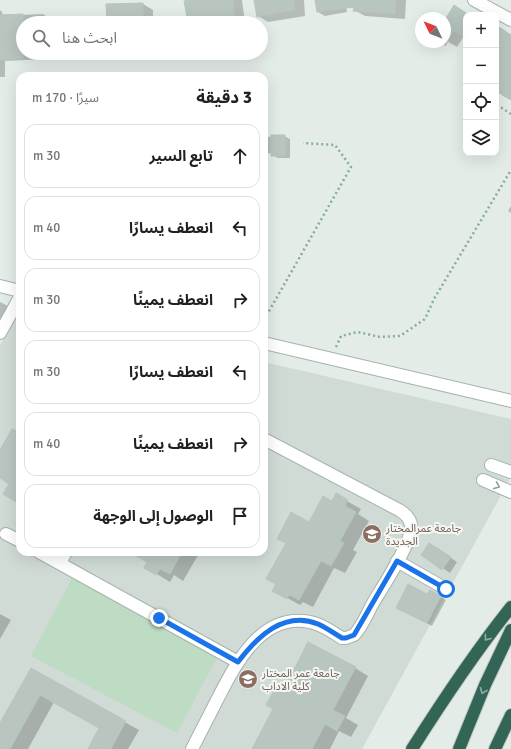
<!DOCTYPE html>
<html lang="ar">
<head>
<meta charset="utf-8">
<style>
  :root { --surface:#fff; --page:#f2f2f2; --text:#202124; --muted:#757577; --line:#e0e0e0 }
  body { margin:0; font-family:Signika,"Noto Sans Arabic",sans-serif; background:var(--page); color:var(--text); direction:rtl }
  .controls { position:absolute; right:12px; top:12px; display:grid; overflow:hidden; border-radius:8px; box-shadow:0 4px 16px #0002 }
  .controls button { width:36px; height:36px; display:grid; place-items:center; padding:0; border:0; border-bottom:1px solid var(--line); background:var(--surface); color:var(--text); font:20px sans-serif }
  .compass { position:absolute; left:415px; top:12px; width:36px; height:36px; border-radius:50%; background:var(--surface); box-shadow:0 4px 16px #0002; rotate:313deg }
  .stop { position:absolute; width:12px; height:12px; margin:-9px; border:3px solid #1a73e8; border-radius:50%; background:#fff }
  .stop.end { background:#1a73e8; border-color:#fff; box-shadow:0 1px 4px #0008 }
  .list { margin:0; padding:0; list-style:none }
  h2 { display:flex; justify-content:space-between; align-items:center; height:52px; margin:0; padding:0 16px; font-size:17px }
  h2 small { font-size:13px; font-weight:400; color:var(--muted) }
  .list li { display:grid; grid-template-columns:26px 1fr auto; gap:12px; align-items:center; box-sizing:border-box; height:64px; margin:0 8px 8px; padding:0 8px; border:1px solid var(--line); border-radius:12px }
  .list b { display:block; font-size:15px; white-space:nowrap }
  .list em { font-size:13px; font-style:normal; color:var(--muted) }
  .icon { flex:none; width:22px; height:22px; fill:none; stroke:currentColor; stroke-width:2; stroke-linecap:round; stroke-linejoin:round }
  .map { position:relative; flex:none; width:511px; height:749px; overflow:hidden; direction:ltr }
  .search { position:absolute; background:var(--surface); box-shadow:0 4px 16px #0002; left:16px; top:16px; width:252px; height:44px; display:flex; align-items:center; gap:10px; box-sizing:border-box; padding:0 14px; border-radius:22px; color:var(--muted); font-size:15px }
  .panel { position:absolute; background:var(--surface); box-shadow:0 4px 16px #0002; left:16px; top:72px; width:252px; height:484px; border-radius:12px; direction:rtl }
  .map>svg:first-child { display:block }
  .built { fill:#d1dbd6 }
  .green { fill:#bedbc3 }
  .shadow { fill:#0003 }
  .building { fill:#b9c6c0; stroke:#b6c5bd }
  .lines { fill:none; stroke-linecap:round; stroke-linejoin:round }
  .minor-casing { stroke:#a6b3ad; stroke-width:14 }
  .highway-casing { stroke:#c2c8c6; stroke-width:14 }
  .path { stroke:#86ac9e; stroke-width:2.5; stroke-dasharray:2 3; stroke-linecap:butt }
  .minor { stroke:#fff; stroke-width:12 }
  .highway { stroke:#336557; stroke-width:12 }
  .oneway { stroke:#929d99 }
  .oneway2 { stroke:#93aea6 }
  .route { stroke:#1a73e8; stroke-width:5 }
  .labels { text-anchor:middle; dominant-baseline:central; stroke-width:4; stroke-linejoin:round; paint-order:stroke }
  .education-label { font-size:11px; fill:#785e54; stroke:#f3f8f5; text-anchor:start }
</style>
</head>
<body>
<div class="map">
<svg width="511" height="749" viewBox="0 0 511 749">
  <rect width="100%" height="100%" fill="#e3ece7"/>
  <!-- built -->
  <path class="built" d="M 20,310 L 20,552 L 264,552 L 264,362 L 511,419 L 511,477 L 362,749 L 0,749 L 0,345 Z"/>
  <!-- green -->
  <path class="green" d="M 73,576 L 219,654 L 177,733 L 31,656 Z"/>
  <!-- shadow -->
  <path class="shadow" d="M 194,0 L 242,0 L 245,23 L 189,23 Z
    M 255,0 L 304,0 L 305,16 L 268,22 L 258,16 Z
    M 316,0 L 345,0 L 347,12 L 325,16 L 318,12 Z
    M 355,0 L 406,0 L 405,19 L 365,16 L 354,10 Z
    M 143,4 L 153,10 L 153,23 L 108,23 Z
    M 455,7 L 469,15 L 466,15 L 466,38 L 464,36 L 457,47 L 445,40 L 445,22 Z
    M 0,10 L 2,12 L 3,16 L 42,14 L 45,15 L 46,23 L 23,23 L 23,53 L 47,53 L 47,59 L 5,61 L 5,77 L 0,77 Z
    M 496,26 L 511,35 L 511,99 L 501,93 L 498,95 L 496,94 Z
    M 284,136 L 290,139 L 290,158 L 278,158 L 272,155 L 272,153 L 264,154 L 264,137 Z
    M 511,206 L 511,213 L 508,211 Z
    M 0,302 L 10,307 L 0,323 Z
    M 336,495 L 361,509 L 358,514 L 369,521 L 353,550 L 357,552 L 345,573 L 334,568 L 313,607 L 303,602 L 300,605 L 273,590 L 309,523 L 332,502 Z
    M 436,548 L 457,562 L 450,573 L 423,555 Z
    M 139,552 L 200,552 L 183,581 L 174,575 L 170,582 L 145,567 L 148,562 Z
    M 430,591 L 446,600 L 432,626 L 402,610 L 428,595 Z
    M 0,614 L 11,620 L 0,639 Z
    M 355,668 L 368,676 L 346,718 L 358,725 L 351,737 L 339,731 L 330,749 L 254,749 L 282,694 Z
    M 31,670 L 139,730 L 128,749 L 89,749 L 101,728 L 54,702 L 28,749 L 0,749 L 0,725 Z"/>
  <!-- building -->
  <path class="building" d="M 190,0 L 233,0 L 235,23 L 188,23 L 184,1 Z
    M 254,0 L 294,0 L 295,10 L 257,17 Z
    M 315,0 L 396,0 L 395,14 L 353,11 L 354,7 L 317,12 Z
    M 143,3 L 144,23 L 107,23 L 106,4 Z
    M 454,5 L 466,13 L 466,39 L 454,31 L 445,46 L 445,20 Z
    M 23,14 L 23,59 L 0,60 L 0,15 Z
    M 496,25 L 511,35 L 511,100 L 502,95 L 496,88 Z
    M 271,135 L 285,135 L 285,156 L 271,156 Z
    M 12,429 L 20,433 L 20,504 L 3,494 L 9,484 L 0,478 L 0,450 Z
    M 336,493 L 348,500 L 345,506 L 356,512 L 340,541 L 344,543 L 331,566 L 321,561 L 299,600 L 289,595 L 287,599 L 272,591 L 276,584 L 266,579 L 286,543 L 277,539 L 291,512 L 309,522 L 323,496 L 332,501 Z
    M 429,543 L 451,557 L 442,570 L 421,555 Z
    M 129,552 L 182,552 L 170,574 L 160,569 L 156,575 L 144,568 L 147,562 Z
    M 408,584 L 427,594 L 430,590 L 441,596 L 427,623 L 396,608 Z
    M 308,642 L 356,667 L 333,710 L 345,716 L 337,731 L 325,724 L 312,749 L 252,749 L 273,709 L 266,705 L 275,689 L 282,693 Z
    M 31,668 L 126,721 L 111,749 L 88,749 L 99,728 L 40,695 L 10,749 L 0,749 L 0,723 Z"/>
  <g class="lines">
    <!-- minor casing -->
    <g class="minor-casing">
      <path id="minor" d="M 474,0 L 511,20
        M 0,286 L 20,291
        M 0,333 L 20,297
        M 264,343 L 511,401
        M 491,465 L 511,472
        M 483,480 L 511,492
        M 6,534 L 20,541
        M 39,552 L 238,662
        M 397,561 L 446,589
        M 60,563 L 66,552
        M 192,749 C 200,733 209,716 217,700 C 235,665 261,612 310,622 C 322,624 332,632 342,638 L 346,638 L 354,635 C 362,627 367,614 373,603 C 382,588 410,545 411,529 C 412,520 406,514 399,510 L 264,439"/>
    </g>
    <!-- highway casing -->
    <g class="highway-casing">
      <path id="highway" d="M 412,749 C 443,700 475,652 511,607
        M 459,749 L 485,685 L 511,630
        M 495,749 L 511,715"/>
    </g>
    <!-- path -->
    <path class="path" d="M 496,107 L 502,108 L 511,114
      M 264,320 L 351,167 L 335,145 L 303,143
      M 336,347 L 341,336 L 358,332 L 380,337 L 400,336 L 425,319 L 434,299 L 511,170"/>
    <!-- minor -->
    <use href="#minor" class="minor"/>
    <!-- highway -->
    <use href="#highway" class="highway"/>
  </g>
  <!-- one-way arrows -->
  <defs><path id="oneway-chevron" d="M-2-3.5L2.5 0L-2 3.5" fill="none" stroke-width="1.6" stroke-linecap="round" stroke-linejoin="round"/></defs>
  <use class="oneway" href="#oneway-chevron" transform="translate(497 486) rotate(23)"/>
  <g class="oneway2">
    <use href="#oneway-chevron" transform="translate(487 638) rotate(127)"/>
    <use href="#oneway-chevron" transform="translate(483 691) rotate(112)"/>
  </g>
  <g class="lines">
    <!-- route -->
    <path class="route" d="M 159,618 L 238,662 C 257,637 284,610 318,624 C 327,628 335,634 342,638 L 346,638 L 354,635 L 397,561 L 446,589"/>
  </g>
  <!-- icons -->
  <defs>
    <g id="university-disc" transform="scale(1)"><circle r="9.5" fill="#8d6e63" stroke="#f3f8f5"/><path d="M0-5L7-2L0 1L-7-2ZM-4 1L0 2.5L4 1V4Q0 6-4 4Z" fill="#fff"/></g>
  </defs>
  <g fill-rule="evenodd">
    <use href="#university-disc" x="372" y="534"/>
    <use href="#university-disc" x="248" y="679"/>
  </g>
  <g class="labels">
    <!-- education labels -->
    <g class="education-label">
      <text x="386" y="528">جامعة عمرالمختار<tspan x="386" dy="13">الجديدة</tspan></text>
      <text x="262" y="673">جامعة عمر المختار<tspan x="262" dy="13">كلية الاداب</tspan></text>
    </g>
  </g>
</svg>
<div class="controls">
<button>+</button>
<button>−</button>
<button><svg class="icon" aria-label="locate" viewBox="0 0 24 24"><circle cx="12" cy="12" r="6"/><path d="M12 2v4M12 18v4M2 12h4M18 12h4"/></svg></button>
<button><svg class="icon" aria-label="layers" viewBox="0 0 24 24"><path d="M12 4l9 5-9 5-9-5zM3 14l9 5 9-5"/></svg></button>
</div>
<svg class="compass" viewBox="-18 -18 36 36"><path d="M0-13l5 13h-10z" fill="#e53935"/><path d="M0 13l5-13h-10z" fill="#757577"/></svg>
<div class="stop" style="left:446px;top:589px"></div>
<div class="stop end" style="left:159px;top:618px"></div>
<div class="search"><svg class="icon" aria-label="search" viewBox="0 0 24 24"><circle cx="10" cy="10" r="6"/><path d="M15 15l6 6"/></svg>ابحث هنا</div>
<section class="panel">
<h2>3 دقيقة<small>سيرًا · 170 m</small></h2>
<ul class="list">
<li><svg class="icon" aria-label="ahead" viewBox="0 0 24 24"><path d="M12 20V5M6 11l6-6 6 6"/></svg><div><b>تابع السير</b></div><em>30 m</em></li>
<li><svg class="icon" aria-label="left" viewBox="0 0 24 24"><path d="M17 20v-9H6M10 6l-5 5 5 5"/></svg><div><b>انعطف يسارًا</b></div><em>40 m</em></li>
<li><svg class="icon" aria-label="right" viewBox="0 0 24 24"><path d="M7 20v-9h11M14 6l5 5-5 5"/></svg><div><b>انعطف يمينًا</b></div><em>30 m</em></li>
<li><svg class="icon" aria-label="left" viewBox="0 0 24 24"><path d="M17 20v-9H6M10 6l-5 5 5 5"/></svg><div><b>انعطف يسارًا</b></div><em>30 m</em></li>
<li><svg class="icon" aria-label="right" viewBox="0 0 24 24"><path d="M7 20v-9h11M14 6l5 5-5 5"/></svg><div><b>انعطف يمينًا</b></div><em>40 m</em></li>
<li><svg class="icon" aria-label="arrive" viewBox="0 0 24 24"><path d="M6 21V4h12l-3 4 3 4H6"/></svg><div><b>الوصول إلى الوجهة</b></div></li>
</ul>
</section>
</div>
</body>
</html>
